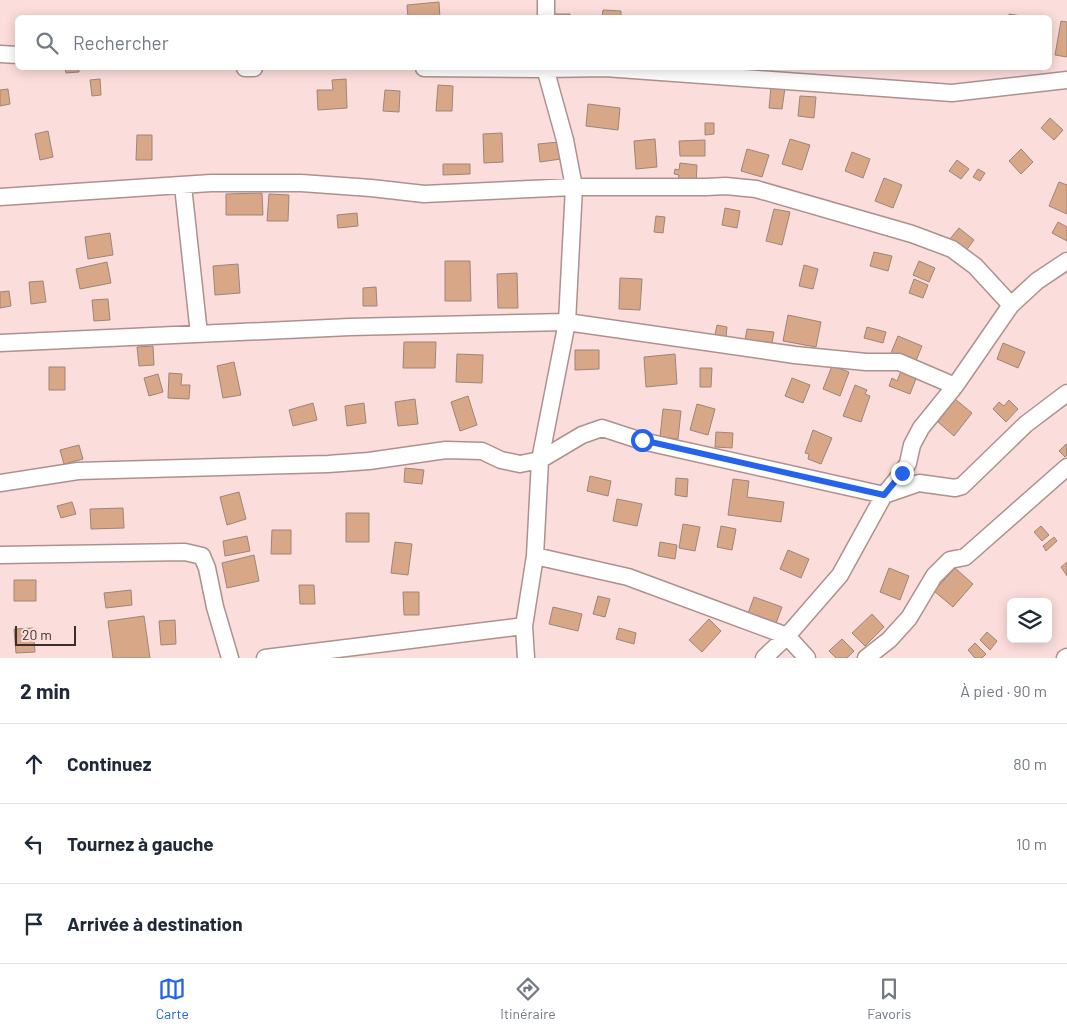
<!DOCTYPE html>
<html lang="fr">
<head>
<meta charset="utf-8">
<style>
  :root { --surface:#fff; --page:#f2f2f3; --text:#1f2937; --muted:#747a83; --line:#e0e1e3; --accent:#2563eb }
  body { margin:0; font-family:Barlow,sans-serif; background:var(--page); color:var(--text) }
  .controls { position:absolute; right:15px; bottom:15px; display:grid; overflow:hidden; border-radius:8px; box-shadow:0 2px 12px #0003 }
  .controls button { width:45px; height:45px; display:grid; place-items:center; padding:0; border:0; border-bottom:1px solid var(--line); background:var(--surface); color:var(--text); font:25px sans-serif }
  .scale { position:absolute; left:15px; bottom:12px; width:61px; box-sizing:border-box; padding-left:5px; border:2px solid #392d2d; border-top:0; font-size:14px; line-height:18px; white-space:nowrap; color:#392d2d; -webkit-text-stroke:4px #fbdddb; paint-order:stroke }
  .stop { position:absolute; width:15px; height:15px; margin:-11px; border:4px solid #2563eb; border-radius:50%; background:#fff }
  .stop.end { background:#2563eb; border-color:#fff; box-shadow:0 1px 5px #0008 }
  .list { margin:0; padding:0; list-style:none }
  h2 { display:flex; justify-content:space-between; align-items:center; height:65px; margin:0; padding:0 20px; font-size:21px }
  h2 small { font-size:16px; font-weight:400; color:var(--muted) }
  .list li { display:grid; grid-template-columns:32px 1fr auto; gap:15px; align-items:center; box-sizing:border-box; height:80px; padding:0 20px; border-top:1px solid var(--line) }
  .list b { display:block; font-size:19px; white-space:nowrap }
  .list em { font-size:16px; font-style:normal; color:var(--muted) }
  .icon { flex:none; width:28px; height:28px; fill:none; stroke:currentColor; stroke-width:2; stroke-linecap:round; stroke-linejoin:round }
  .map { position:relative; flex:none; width:1067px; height:658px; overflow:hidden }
  .search { position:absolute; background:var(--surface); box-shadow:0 2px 12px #0003; left:15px; right:15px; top:15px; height:55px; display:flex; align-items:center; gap:12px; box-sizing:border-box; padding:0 18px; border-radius:8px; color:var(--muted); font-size:19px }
  .sheet { height:305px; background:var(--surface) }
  nav { display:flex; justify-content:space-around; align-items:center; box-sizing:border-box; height:70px; border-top:1px solid var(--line); background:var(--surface); font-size:14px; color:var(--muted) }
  nav a { display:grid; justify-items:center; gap:2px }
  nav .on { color:var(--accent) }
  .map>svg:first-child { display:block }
  .building { fill:#d8a788; stroke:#9c8678 }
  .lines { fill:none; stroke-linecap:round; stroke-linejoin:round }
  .minor-casing { stroke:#ad918f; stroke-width:19 }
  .minor { stroke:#fff; stroke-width:16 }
  .route { stroke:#2563eb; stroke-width:6 }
</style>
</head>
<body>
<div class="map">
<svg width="1067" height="658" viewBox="0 0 1067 658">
  <rect width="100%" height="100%" fill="#fbdddb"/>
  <!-- building -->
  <path class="building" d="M 439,2 L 440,18 L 408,18 L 407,5 Z
    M 603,10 L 621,11 L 621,18 L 602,18 Z
    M 551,14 L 570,14 L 570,18 L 551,18 Z
    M 1009,14 L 1028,17 L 1028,18 L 1009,18 Z
    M 1061,21 L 1067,22 L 1067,57 L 1055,55 Z
    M 65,68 L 79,68 L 79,72 L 66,73 Z
    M 100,79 L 101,95 L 92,96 L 90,80 Z
    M 346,79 L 347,108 L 318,110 L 317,90 L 333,90 L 332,80 Z
    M 438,85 L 453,86 L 452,111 L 436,111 Z
    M 771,87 L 785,88 L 782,109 L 769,108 Z
    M 8,89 L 10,104 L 0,106 L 0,90 Z
    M 385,90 L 400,91 L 399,112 L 383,111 Z
    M 800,96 L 816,97 L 814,118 L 798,116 Z
    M 588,104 L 620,108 L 618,130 L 586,126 Z
    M 1050,118 L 1063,130 L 1054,140 L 1041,128 Z
    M 705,123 L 714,123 L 714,134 L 705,135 Z
    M 48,131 L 53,157 L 40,160 L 35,134 Z
    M 502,133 L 503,162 L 484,163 L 483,134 Z
    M 137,135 L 152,135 L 152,160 L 136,160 Z
    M 655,139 L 657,167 L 636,169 L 634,141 Z
    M 790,139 L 810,145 L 802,170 L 782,164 Z
    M 705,140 L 705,156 L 680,156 L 679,141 Z
    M 559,142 L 561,159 L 540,162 L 538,144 Z
    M 747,149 L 769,155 L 762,177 L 741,171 Z
    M 1021,149 L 1033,162 L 1021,174 L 1009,161 Z
    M 852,152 L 870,159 L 863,178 L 845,171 Z
    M 957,160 L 969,169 L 961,179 L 949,171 Z
    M 680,163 L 697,165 L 696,183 L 678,181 L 679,175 L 674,174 L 675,169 L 679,170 Z
    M 443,164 L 470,164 L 470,174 L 443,175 Z
    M 978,169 L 985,173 L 980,181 L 973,177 Z
    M 884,178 L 902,185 L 893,208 L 875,201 Z
    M 1059,182 L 1067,185 L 1067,214 L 1049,206 Z
    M 262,193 L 263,215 L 226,215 L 226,194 Z
    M 269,194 L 289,195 L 288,221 L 267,221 Z
    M 725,208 L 740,211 L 737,228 L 722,225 Z
    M 774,209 L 790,212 L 782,245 L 766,241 Z
    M 357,213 L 358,226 L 338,228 L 337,215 Z
    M 656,216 L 665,217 L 663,233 L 654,232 Z
    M 1058,222 L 1067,227 L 1067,241 L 1052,233 Z
    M 959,228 L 974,240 L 965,252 L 949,240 Z
    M 110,233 L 113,255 L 88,259 L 85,237 Z
    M 874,252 L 892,256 L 888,271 L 870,266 Z
    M 445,261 L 470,261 L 471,301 L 445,301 Z
    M 919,261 L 935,268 L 929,282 L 913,275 Z
    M 107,262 L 111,283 L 80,289 L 76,269 Z
    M 238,264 L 240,293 L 215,295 L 213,266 Z
    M 804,265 L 818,269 L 813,289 L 799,286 Z
    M 517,273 L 518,308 L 498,308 L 497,274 Z
    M 620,278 L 642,279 L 640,310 L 619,309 Z
    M 914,279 L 928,285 L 923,298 L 909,293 Z
    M 43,281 L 46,302 L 31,304 L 29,282 Z
    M 376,287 L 377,306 L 363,306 L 363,288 Z
    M 9,291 L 11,306 L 0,308 L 0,292 Z
    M 108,299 L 110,320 L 94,321 L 92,300 Z
    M 788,315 L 821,322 L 816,347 L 783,341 Z
    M 717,325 L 727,327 L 726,337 L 715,335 Z
    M 867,327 L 886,332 L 883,343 L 864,338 Z
    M 747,329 L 774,332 L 772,343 L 745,340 Z
    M 898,336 L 922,346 L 915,363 L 891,353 Z
    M 404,342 L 436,342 L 435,368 L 403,368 Z
    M 1003,343 L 1025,352 L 1018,368 L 997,359 Z
    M 153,346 L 154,365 L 139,366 L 137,347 Z
    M 575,350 L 599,350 L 599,369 L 575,370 Z
    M 457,354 L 483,355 L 482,383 L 456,382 Z
    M 675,354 L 677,384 L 646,387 L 644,357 Z
    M 234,362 L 241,395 L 223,398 L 217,366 Z
    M 832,366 L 849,372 L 840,396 L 823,389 Z
    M 49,367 L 65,367 L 65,390 L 49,390 Z
    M 700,368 L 712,368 L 711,387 L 700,387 Z
    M 902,369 L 917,376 L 910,394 L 889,386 L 892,378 L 897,381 Z
    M 169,373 L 182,374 L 181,385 L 190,385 L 189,399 L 168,398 Z
    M 158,374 L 163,392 L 149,396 L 144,378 Z
    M 792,378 L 810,385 L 803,403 L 785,396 Z
    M 855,385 L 867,390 L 865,394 L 870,396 L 861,422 L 843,416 Z
    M 468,396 L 477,425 L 460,431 L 451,402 Z
    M 415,399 L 418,424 L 398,426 L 395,402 Z
    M 955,399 L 972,413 L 954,436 L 938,422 Z
    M 1009,400 L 1018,409 L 1006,422 L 993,409 L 999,402 L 1004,406 Z
    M 313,403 L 317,420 L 293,426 L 289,410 Z
    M 364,403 L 366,423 L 347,426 L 345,406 Z
    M 697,404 L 715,409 L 708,435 L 690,430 Z
    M 663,409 L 681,411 L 678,439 L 660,437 Z
    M 813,430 L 832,438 L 821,464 L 808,459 L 809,454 L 805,453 Z
    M 716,432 L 733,433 L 732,448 L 715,447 Z
    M 1066,444 L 1067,455 L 1065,457 L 1059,451 Z
    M 79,445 L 83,459 L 64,464 L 60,450 Z
    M 405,468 L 424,470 L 422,484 L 404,482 Z
    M 590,476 L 611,481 L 608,496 L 587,491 Z
    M 676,478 L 688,479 L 687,497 L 675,495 Z
    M 733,479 L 749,481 L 747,497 L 784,502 L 781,522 L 728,515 Z
    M 239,492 L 246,519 L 227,525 L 220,497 Z
    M 617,499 L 642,504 L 637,526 L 613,521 Z
    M 72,502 L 76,514 L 61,518 L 57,506 Z
    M 123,508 L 124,528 L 91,529 L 90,509 Z
    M 346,513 L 369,513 L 369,542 L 346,542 Z
    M 683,524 L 700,527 L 695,551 L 679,548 Z
    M 721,526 L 736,529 L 732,550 L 717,547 Z
    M 1041,526 L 1049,535 L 1042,541 L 1034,532 Z
    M 272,530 L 291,530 L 291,554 L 271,554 Z
    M 247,536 L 250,551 L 225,556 L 223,541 Z
    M 1054,537 L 1057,541 L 1046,551 L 1043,546 Z
    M 395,542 L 412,544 L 408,575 L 391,573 Z
    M 660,542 L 677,545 L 675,559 L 658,556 Z
    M 788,550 L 809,559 L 801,578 L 780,569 Z
    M 254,555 L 259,581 L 227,588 L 222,563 Z
    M 1067,562 L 1067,576 L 1061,567 Z
    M 889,568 L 909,576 L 900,600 L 880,592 Z
    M 955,568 L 973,584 L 953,607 L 934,591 Z
    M 14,580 L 36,580 L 36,601 L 14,601 Z
    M 299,585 L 314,585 L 315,604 L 300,604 Z
    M 131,590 L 132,605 L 106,608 L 104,593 Z
    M 403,592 L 419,592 L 419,615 L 404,615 Z
    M 598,596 L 610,599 L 605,617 L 593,614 Z
    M 754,597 L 782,607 L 775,626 L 747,616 Z
    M 553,607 L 582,614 L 578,631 L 549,624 Z
    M 872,614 L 884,627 L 865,646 L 852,633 Z
    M 144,616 L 150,658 L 113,658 L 108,621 Z
    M 709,619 L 721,631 L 702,652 L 689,640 Z
    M 175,620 L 176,644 L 161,645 L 159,621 Z
    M 33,628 L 35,652 L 16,653 L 14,629 Z
    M 619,628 L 636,633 L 634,644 L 616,639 Z
    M 987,632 L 997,641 L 990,650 L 980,640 Z
    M 842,639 L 854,651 L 847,658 L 836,658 L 829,651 Z
    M 975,643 L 986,654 L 982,658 L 975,658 L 968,650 Z"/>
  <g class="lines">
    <!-- minor casing -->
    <g class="minor-casing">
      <path id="minor" d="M 546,18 L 546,0
        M 0,54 L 18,55
        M 245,68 L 254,68
        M 424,68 L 545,69 L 605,68 L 952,93 L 1067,80
        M 183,186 L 199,334
        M 0,197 L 211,183 L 301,183 L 371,188 L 424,194 L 574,187 L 706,187 L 726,186 L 756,189 L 912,234 L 952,249 L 975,266 L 1011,305
        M 0,343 L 350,327 L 567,322 L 795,355 L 866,362 L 899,362 L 955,386
        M 0,483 L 78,471 L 328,464 L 369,461 L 446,450 L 482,451 L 501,460 L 520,464 L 540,460 L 582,435 L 602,428 L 642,441 L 884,495 L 919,483 L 955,488 L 962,486 L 1026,424 L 1067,393
        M 0,555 L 185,552 L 202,556 L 207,568 L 215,607 L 230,658
        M 535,556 L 628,577 L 787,636 L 807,658
        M 265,658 L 524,626
        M 526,658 L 524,626 L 535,556 L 540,460 L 567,322 L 574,187 L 565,140 L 545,68
        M 764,658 L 787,636 L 840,575 L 884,495 L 902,473 L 908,463 L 912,445 L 921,428 L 955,386 L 1011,305 L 1037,281 L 1067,261
        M 866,658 L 889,640 L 909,618 L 934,576 L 950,560 L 965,557 L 1067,467
        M 1065,658 L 1067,657"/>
    </g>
    <!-- minor -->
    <use href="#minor" class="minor"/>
  </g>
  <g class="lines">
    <!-- route -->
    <path class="route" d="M 642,440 L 884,495 L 902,473"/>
  </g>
</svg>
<div class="controls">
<button><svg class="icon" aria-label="layers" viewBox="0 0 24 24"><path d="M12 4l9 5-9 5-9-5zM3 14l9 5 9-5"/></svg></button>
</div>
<div class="scale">20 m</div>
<div class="stop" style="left:642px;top:440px"></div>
<div class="stop end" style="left:902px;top:473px"></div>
<div class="search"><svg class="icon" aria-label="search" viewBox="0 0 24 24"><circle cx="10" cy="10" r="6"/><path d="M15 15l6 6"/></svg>Rechercher</div>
</div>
<section class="sheet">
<h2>2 min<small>À pied · 90 m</small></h2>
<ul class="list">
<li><svg class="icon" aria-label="ahead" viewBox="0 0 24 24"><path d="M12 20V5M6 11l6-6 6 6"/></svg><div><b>Continuez</b></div><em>80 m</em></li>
<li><svg class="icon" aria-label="left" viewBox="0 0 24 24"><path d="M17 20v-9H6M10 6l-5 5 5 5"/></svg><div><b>Tournez à gauche</b></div><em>10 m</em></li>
<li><svg class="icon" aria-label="arrive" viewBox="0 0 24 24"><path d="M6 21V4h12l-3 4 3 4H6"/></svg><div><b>Arrivée à destination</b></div></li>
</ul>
</section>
<nav>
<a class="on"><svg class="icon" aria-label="map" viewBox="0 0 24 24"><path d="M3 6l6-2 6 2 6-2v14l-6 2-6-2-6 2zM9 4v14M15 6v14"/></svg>Carte</a>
<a><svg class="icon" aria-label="directions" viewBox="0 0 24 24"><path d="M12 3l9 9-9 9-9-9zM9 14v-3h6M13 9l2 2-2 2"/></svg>Itinéraire</a>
<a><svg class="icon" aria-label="saved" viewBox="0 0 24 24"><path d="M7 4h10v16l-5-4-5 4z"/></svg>Favoris</a>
</nav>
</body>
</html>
